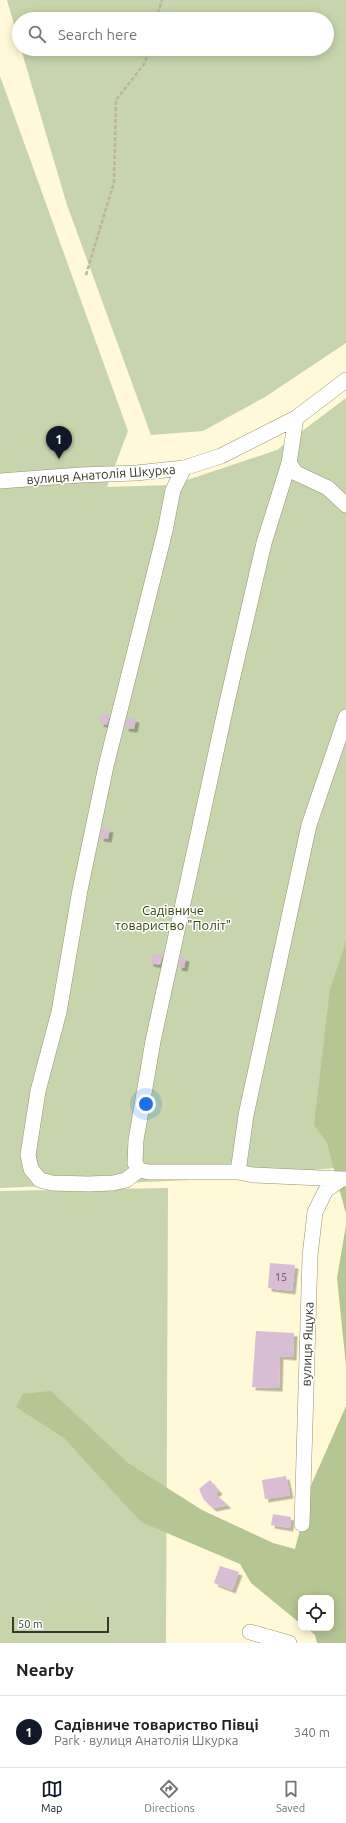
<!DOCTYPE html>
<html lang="en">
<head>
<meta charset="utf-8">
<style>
  :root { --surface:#fff; --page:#f6f6f6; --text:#202124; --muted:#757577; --line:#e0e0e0; --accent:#111827 }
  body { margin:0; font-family:Ubuntu,sans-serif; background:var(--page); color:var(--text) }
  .controls { position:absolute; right:12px; bottom:12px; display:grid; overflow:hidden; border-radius:8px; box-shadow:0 2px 10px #0003 }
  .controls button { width:36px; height:36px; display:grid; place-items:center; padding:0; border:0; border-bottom:1px solid var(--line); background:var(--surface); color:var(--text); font:20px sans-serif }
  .scale { position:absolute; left:12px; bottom:10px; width:97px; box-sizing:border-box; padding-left:4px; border:2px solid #3a382a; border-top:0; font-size:11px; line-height:14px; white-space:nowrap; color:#3a382a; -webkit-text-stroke:3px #fff; paint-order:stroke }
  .you { position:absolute; left:146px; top:1104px; width:14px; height:14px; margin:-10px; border:3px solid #fff; border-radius:50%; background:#1a73e8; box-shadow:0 0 0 6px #1a73e833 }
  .badge { display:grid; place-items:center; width:26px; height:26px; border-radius:50%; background:var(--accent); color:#fff; font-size:13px; font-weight:700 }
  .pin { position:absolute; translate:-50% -33px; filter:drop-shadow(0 1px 2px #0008) }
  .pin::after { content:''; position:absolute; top:21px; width:14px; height:12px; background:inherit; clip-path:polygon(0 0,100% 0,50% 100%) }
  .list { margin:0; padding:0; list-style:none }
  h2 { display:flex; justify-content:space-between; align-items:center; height:52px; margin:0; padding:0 16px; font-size:17px }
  h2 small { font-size:13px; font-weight:400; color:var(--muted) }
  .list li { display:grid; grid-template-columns:26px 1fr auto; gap:12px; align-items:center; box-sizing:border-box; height:72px; padding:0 16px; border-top:1px solid var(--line) }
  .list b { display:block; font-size:15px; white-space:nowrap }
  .list p { margin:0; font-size:13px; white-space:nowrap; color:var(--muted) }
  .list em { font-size:13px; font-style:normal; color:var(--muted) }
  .icon { flex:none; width:22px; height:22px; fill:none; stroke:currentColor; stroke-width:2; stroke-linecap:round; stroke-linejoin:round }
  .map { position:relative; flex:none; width:346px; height:1643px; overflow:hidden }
  .search { position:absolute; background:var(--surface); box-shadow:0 2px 10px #0003; left:12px; right:12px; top:12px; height:44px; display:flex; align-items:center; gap:10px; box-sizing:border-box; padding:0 14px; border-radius:22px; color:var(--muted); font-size:15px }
  .sheet { height:124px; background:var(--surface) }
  nav { display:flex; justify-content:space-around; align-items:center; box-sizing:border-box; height:56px; border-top:1px solid var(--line); background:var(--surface); font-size:11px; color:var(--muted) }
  nav a { display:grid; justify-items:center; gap:2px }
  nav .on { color:var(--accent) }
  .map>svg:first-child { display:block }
  .green { fill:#c7d4ac }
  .forest { fill:#b6c594 }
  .building { fill:#d8bdd5; filter:url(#shadow) }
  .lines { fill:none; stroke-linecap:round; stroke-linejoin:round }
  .minor-casing { stroke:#989374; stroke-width:16 }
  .path { stroke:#bab59a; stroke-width:2.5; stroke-dasharray:4 2; stroke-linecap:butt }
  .minor { stroke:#fff; stroke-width:15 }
  .labels { text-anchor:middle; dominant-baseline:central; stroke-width:3; stroke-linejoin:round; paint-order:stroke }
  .number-label { font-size:11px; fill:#625955 }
  .street-label { font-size:13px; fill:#3a382a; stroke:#fff }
  .park-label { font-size:13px; fill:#36430b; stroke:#fff }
</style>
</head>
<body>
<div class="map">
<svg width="346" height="1643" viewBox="0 0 346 1643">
  <defs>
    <filter id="shadow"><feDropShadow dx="3.5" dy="3.5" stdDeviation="0" flood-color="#0004"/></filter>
  </defs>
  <rect width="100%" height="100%" fill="#fff9d7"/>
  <!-- green -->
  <path class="green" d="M 7,0 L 346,0 L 346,343 L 265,397 L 203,431 L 151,435 L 67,205 L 21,49 L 327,49 L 327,19 L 19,19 L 19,42 Z
    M 0,76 L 128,431 L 107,487 L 172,485 L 277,450 L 346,398 L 346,1167 L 216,1179 L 0,1188 Z
    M 168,1188 L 166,1643 L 0,1643 L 0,1191 Z"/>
  <!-- forest -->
  <path class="forest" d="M 346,942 L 346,1214 L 327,1143 L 314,1125 L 330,989 Z
    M 346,1225 L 346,1366 L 337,1278 Z
    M 51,1391 L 128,1463 L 202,1510 L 273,1543 L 295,1549 L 312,1483 L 346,1406 L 346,1643 L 317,1643 L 315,1635 L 307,1628 L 331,1628 L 331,1598 L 301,1598 L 301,1624 L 251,1583 L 240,1564 L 141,1522 L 64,1438 L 16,1407 L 23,1394 Z"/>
  <!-- building -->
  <path class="building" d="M 101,714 L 110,715 L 107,725 L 100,723 Z
    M 127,718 L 136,719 L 134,729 L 125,728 Z
    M 102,828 L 110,829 L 108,839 L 100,838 Z
    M 152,953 L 163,955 L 160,965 L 150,963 Z
    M 180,957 L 186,958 L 184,968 L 178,967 Z
    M 270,1263 L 295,1265 L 292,1291 L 268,1288 Z
    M 256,1331 L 294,1333 L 293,1357 L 280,1356 L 279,1388 L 252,1387 Z
    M 286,1476 L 290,1495 L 265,1499 L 262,1480 Z
    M 210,1480 L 219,1491 L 215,1494 L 228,1505 L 213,1508 L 204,1500 L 199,1489 Z
    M 273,1514 L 291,1517 L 290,1528 L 271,1525 Z
    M 220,1566 L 239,1572 L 232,1590 L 214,1583 Z"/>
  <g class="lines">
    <!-- minor casing -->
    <g class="minor-casing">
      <path id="minor" d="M 296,418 L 289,463 L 296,473 L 328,488 L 346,505
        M 0,481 L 80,475 L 136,473 L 184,468 L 221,456 L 296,418 L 346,380
        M 139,1170 L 126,1180 L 113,1183 L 88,1184 L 52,1183 L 40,1180 L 31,1169 L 28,1155 L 38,1091 L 59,1012 L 80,890 L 106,766 L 165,531 L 173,490 L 184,468
        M 238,1172 L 149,1172 L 139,1170 L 135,1163 L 136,1140 L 153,1041 L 227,702 L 264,543 L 289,463
        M 342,1179 L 253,1175 L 238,1172 L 246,1115 L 309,825 L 346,717
        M 302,1524 L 310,1256 L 315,1212 L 326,1190 L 342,1179 L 345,1179
        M 250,1632 L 289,1643"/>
    </g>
    <!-- path -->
    <path class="path" d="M 156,19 L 162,0
      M 86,275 L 114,182 L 116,100 L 145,63 L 149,49"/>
    <!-- minor -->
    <use href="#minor" class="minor"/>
  </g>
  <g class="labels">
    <!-- number labels -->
    <g class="number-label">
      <text x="281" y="1277">15</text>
    </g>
    <!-- street labels -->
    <g class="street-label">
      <text transform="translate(101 474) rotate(-4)">вулиця Анатолія Шкурка</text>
      <text transform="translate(307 1344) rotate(-88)">вулиця Ящука</text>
    </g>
    <!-- park labels -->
    <g class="park-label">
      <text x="173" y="910">Садівниче<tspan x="173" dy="15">товариство "Політ"</tspan></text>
    </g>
  </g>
</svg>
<div class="controls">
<button><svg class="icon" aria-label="locate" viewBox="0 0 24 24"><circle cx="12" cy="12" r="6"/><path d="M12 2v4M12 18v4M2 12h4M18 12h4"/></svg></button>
</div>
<div class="scale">50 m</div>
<div class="you"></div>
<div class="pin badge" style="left:59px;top:459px">1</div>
<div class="search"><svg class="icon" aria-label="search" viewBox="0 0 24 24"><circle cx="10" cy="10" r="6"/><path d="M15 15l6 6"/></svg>Search here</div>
</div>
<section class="sheet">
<h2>Nearby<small></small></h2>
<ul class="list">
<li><span class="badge">1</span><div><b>Садівниче товариство Півці</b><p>Park · вулиця Анатолія Шкурка</p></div><em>340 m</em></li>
</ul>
</section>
<nav>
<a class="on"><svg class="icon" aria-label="map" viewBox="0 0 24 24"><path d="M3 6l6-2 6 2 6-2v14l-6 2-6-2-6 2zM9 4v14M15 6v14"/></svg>Map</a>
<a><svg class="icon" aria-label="directions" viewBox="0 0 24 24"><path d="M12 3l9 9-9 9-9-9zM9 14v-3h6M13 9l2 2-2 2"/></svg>Directions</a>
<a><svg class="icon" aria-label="saved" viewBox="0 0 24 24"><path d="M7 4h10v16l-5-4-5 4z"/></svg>Saved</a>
</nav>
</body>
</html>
